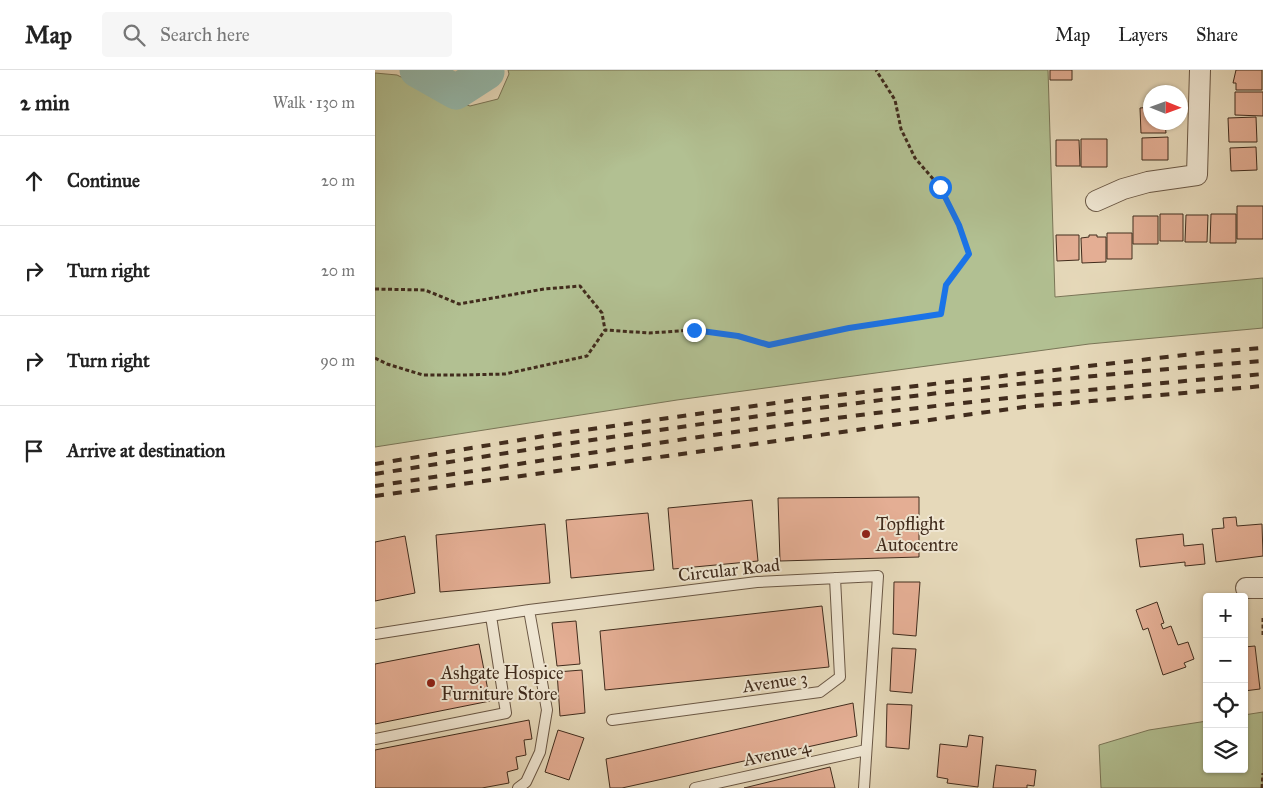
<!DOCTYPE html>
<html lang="en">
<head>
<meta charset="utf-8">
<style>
  :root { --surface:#fff; --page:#f6f6f6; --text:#222; --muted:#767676; --line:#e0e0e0 }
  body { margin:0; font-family:"IM FELL Great Primer",serif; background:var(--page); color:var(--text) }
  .controls { position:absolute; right:15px; bottom:15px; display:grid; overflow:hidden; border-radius:5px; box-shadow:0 1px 4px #0004 }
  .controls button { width:45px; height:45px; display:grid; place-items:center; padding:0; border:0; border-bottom:1px solid var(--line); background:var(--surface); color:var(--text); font:25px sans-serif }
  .compass { position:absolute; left:768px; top:15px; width:45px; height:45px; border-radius:50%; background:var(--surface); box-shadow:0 1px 4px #0004; rotate:91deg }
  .stop { position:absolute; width:15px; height:15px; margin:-11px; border:4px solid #1a73e8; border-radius:50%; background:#fff }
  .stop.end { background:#1a73e8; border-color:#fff; box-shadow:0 1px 5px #0008 }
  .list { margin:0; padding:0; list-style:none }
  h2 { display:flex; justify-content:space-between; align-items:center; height:65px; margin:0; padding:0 20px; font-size:21px }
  h2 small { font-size:16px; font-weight:400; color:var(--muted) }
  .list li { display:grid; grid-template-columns:32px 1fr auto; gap:15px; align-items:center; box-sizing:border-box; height:90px; padding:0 20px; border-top:1px solid var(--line) }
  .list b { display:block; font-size:19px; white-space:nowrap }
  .list em { font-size:16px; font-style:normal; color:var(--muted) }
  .icon { flex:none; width:28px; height:28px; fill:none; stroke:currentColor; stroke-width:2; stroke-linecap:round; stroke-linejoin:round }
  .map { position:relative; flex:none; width:888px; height:718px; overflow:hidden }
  header { display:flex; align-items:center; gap:30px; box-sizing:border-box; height:70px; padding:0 25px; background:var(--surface); border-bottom:1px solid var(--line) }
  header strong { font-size:24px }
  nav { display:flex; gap:28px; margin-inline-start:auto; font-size:18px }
  .search { width:350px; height:45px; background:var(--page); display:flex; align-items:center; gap:12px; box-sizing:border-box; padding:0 18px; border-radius:5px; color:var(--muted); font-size:19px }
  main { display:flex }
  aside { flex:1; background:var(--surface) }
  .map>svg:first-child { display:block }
  .green { fill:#b2c092; stroke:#7a7658 }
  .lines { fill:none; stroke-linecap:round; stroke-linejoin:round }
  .river { stroke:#96baad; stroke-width:35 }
  .building { fill:#e4ae94; stroke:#412c1d }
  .lane-casing { stroke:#6a5744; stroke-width:12 }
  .street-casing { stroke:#6a5744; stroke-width:22 }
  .path { stroke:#412c1d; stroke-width:3; stroke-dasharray:4 2.5; stroke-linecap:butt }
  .lane { stroke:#efe6d2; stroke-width:10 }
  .street { stroke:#efe6d2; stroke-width:20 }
  .rail { stroke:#412c1d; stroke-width:4; stroke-dasharray:9 9; stroke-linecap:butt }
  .route { stroke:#1a73e8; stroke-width:6 }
  .poi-dot { fill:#8f2418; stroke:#efe6d2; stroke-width:2 }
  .labels { text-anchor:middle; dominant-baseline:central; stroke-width:4; stroke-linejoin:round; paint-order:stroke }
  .poi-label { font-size:18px; fill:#412c1d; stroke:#efe6d2; text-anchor:start }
  .street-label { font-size:18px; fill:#412c1d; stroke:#efe6d2 }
</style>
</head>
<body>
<header>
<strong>Map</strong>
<div class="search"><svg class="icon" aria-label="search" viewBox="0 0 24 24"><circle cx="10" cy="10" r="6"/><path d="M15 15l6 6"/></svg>Search here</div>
<nav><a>Map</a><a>Layers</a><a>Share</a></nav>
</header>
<main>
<aside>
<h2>2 min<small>Walk · 130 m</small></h2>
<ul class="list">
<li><svg class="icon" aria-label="ahead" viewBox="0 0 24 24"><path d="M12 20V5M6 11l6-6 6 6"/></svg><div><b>Continue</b></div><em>20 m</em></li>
<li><svg class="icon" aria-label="right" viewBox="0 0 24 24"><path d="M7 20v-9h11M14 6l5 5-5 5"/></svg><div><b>Turn right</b></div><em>20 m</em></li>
<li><svg class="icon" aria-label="right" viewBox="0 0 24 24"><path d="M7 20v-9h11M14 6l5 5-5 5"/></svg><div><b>Turn right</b></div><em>90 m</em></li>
<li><svg class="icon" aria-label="arrive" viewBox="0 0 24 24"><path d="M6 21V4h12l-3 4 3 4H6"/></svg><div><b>Arrive at destination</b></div></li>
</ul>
</aside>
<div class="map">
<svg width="888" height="718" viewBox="0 0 888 718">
  <rect width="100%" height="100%" fill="#e6d9ba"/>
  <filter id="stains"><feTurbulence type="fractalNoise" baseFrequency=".004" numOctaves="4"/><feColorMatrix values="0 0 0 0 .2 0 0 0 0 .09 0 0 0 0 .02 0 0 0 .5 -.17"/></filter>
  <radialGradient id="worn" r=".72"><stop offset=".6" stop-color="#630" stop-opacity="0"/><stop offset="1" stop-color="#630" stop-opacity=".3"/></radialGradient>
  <!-- green -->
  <path class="green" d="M 133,0 L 673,0 L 680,227 L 888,208 L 888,258 L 714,274 L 302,330 L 0,377 L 0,3 L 22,5 L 67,27 L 95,36 L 123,29 L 134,4 Z
    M 888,642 L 888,718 L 726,718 L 724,675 L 774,660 L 832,651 L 832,699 L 869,699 L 869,645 Z"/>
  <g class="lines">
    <!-- river -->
    <path class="river" d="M 42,0 L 81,22 L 112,2 L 111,0"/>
  </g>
  <!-- building -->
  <path class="building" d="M 675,0 L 697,0 L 697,10 L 675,10 Z
    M 861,0 L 887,0 L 887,20 L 861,20 L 861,13 L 858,13 Z
    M 860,22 L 888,22 L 888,46 L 860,45 Z
    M 776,37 L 776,52 L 793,52 L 790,53 L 791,63 L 766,63 L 765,38 Z
    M 881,47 L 882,72 L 854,72 L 853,48 Z
    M 793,67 L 793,90 L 767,90 L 767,68 Z
    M 706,69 L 732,69 L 732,97 L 706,97 Z
    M 681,70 L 704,70 L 705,96 L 681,96 Z
    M 881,77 L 882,100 L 856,101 L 855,78 Z
    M 862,136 L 888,136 L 888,169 L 862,169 Z
    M 785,144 L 808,144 L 808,171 L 785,171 Z
    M 836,144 L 861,144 L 861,173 L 835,173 Z
    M 811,145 L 833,145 L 832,172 L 810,172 Z
    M 758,146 L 783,146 L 783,174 L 758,174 Z
    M 732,163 L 757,163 L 757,189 L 732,189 Z
    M 681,165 L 704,165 L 704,190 L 682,191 Z
    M 714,165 L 722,165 L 722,167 L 731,167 L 731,192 L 707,193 L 706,168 L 714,167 Z
    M 544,427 L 544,487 L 405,491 L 403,428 Z
    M 377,430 L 383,491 L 298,499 L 293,438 Z
    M 273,443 L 279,500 L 196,508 L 191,450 Z
    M 861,447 L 862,456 L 887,454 L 888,486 L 841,492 L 837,459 L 849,458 L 848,448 Z
    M 170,454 L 175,513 L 65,522 L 61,465 Z
    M 808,464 L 809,476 L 828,474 L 830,494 L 810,496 L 810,492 L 765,497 L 761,469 Z
    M 30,466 L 40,523 L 0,531 L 0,472 Z
    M 519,512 L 545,512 L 541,566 L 518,564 Z
    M 782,532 L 789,553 L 786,554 L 788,559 L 796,556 L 803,575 L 813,572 L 819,589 L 809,593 L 811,597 L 788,605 L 773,558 L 768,560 L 761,540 Z
    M 447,536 L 454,597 L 230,620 L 225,561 Z
    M 201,551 L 205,594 L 182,596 L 177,553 Z
    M 104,574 L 115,631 L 0,654 L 0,594 Z
    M 880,576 L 885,619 L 869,621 L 869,577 Z
    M 517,578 L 541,579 L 537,623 L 515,621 Z
    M 207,600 L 210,643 L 185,646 L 182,602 Z
    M 478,633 L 482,666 L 247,718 L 235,718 L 231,689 Z
    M 512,634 L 537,635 L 534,679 L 511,677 Z
    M 154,650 L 157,669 L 149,670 L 151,685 L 141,687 L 143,699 L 132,702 L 134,713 L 107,718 L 0,718 L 0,680 Z
    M 183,660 L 209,668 L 194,710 L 170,702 Z
    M 594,665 L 608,667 L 603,717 L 572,713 L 573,709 L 562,707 L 565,674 L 592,677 Z
    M 621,695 L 661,700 L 659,716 L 652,715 L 652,718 L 618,718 Z
    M 455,697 L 460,718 L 369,718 Z"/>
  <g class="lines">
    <!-- lane casing -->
    <g class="lane-casing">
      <path id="lane" d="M 0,564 L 154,540 L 382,512 L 503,506 L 489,718
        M 237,650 L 445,622 L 465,607 L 460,508
        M 0,669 L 131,643 L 116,546
        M 143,718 L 151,712 L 165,682 L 172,640 L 154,540
        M 320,718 L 491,680"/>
    </g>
    <!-- street casing -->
    <g class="street-casing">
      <path id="street" d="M 721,131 L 748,119 L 773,112 L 822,105 L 825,0
        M 871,518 L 888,518"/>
    </g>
    <!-- path -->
    <path class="path" d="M 0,219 L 50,220 L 84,234 L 169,219 L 205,216 L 227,243 L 230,260
      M 0,288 L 12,294 L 48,305 L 87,305 L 130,304 L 212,286 L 230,260 L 274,263 L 319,260 L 363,266 L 394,275 L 474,258 L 566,244 L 571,215 L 594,184 L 583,155 L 565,117 L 540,88 L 526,59 L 520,30 L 501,0
      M 888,548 L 888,566
      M 887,718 L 888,703"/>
    <!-- lane -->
    <use href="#lane" class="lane"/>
    <!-- street -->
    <use href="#street" class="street"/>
    <!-- rail -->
    <path class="rail" d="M 0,394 L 181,364 L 428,329 L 835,282 L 888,278
      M 0,404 C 295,356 590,314 888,291
      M 0,416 C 151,393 302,369 454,349 C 598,330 743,317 888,304
      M 0,426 L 649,337 L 888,316"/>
  </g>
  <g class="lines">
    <!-- route -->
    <path class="route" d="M 319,260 L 363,266 L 394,275 L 474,258 L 566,244 L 571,215 L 594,184 L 584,155 L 565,117"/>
  </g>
  <!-- markers -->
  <g class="poi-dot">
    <circle cx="491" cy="464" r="5"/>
    <circle cx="56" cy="613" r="5"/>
  </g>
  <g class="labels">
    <!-- poi labels -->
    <g class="poi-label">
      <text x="501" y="454">Topflight<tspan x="501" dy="21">Autocentre</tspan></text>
      <text x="66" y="603">Ashgate Hospice<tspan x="66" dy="21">Furniture Store</tspan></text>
    </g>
    <!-- street labels -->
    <g class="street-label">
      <text transform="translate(354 500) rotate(-6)">Circular Road</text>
      <text transform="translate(400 612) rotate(-8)">Avenue 3</text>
      <text transform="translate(402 683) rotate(-12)">Avenue 4</text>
    </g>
  </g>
  <rect width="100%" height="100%" filter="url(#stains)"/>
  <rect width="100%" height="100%" fill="url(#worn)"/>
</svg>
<div class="controls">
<button>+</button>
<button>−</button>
<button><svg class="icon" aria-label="locate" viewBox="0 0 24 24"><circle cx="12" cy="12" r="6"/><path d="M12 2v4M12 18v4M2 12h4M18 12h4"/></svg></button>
<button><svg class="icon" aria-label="layers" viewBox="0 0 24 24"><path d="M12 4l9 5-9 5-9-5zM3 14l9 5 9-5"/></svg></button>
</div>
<svg class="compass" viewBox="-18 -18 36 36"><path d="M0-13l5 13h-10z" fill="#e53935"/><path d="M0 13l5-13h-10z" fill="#767676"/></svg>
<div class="stop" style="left:565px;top:117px"></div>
<div class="stop end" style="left:319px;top:260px"></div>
</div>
</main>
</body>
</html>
